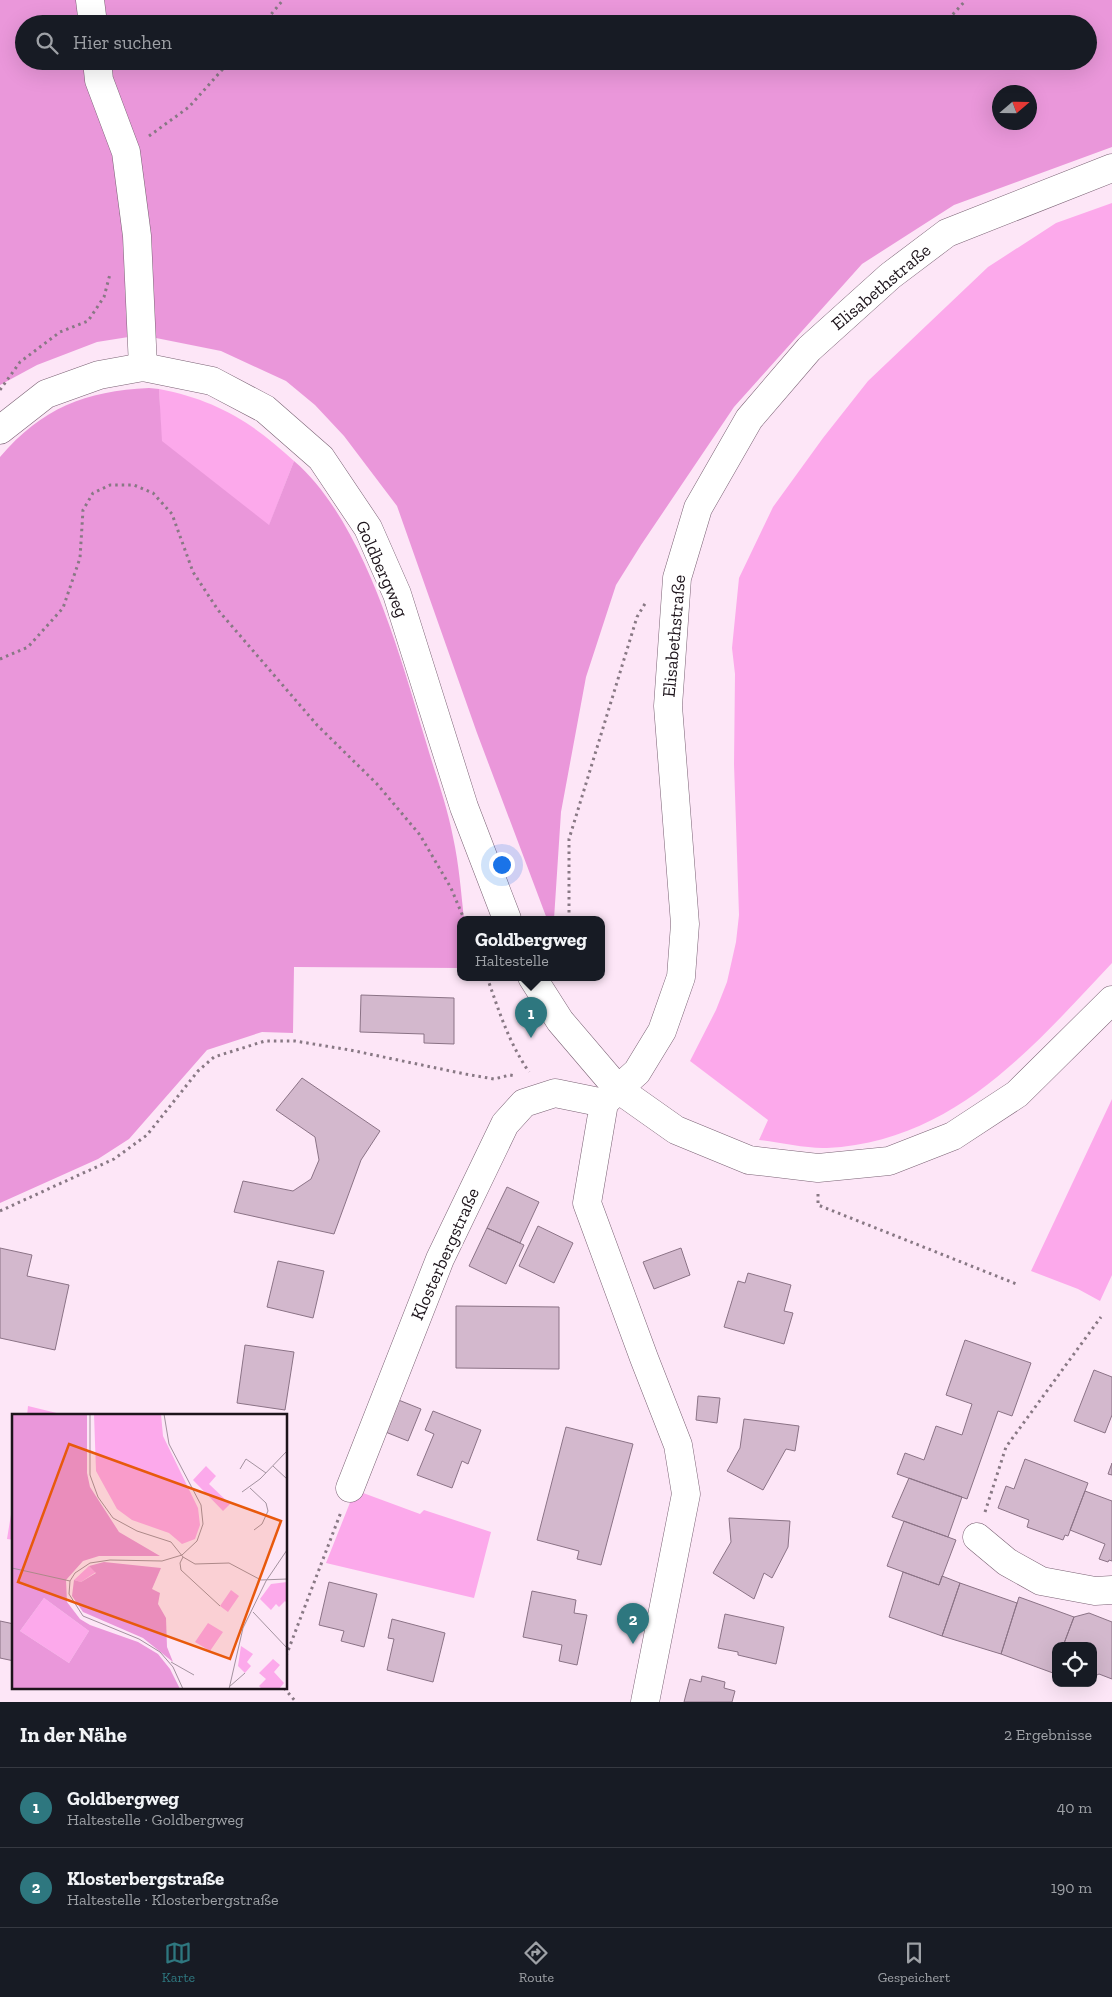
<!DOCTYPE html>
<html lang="de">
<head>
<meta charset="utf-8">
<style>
  :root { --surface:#171b24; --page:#20242c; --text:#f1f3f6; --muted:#9ea1a6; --line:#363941; --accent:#2e777f }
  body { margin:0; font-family:"Zilla Slab",serif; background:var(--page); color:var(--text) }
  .controls { position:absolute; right:15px; bottom:15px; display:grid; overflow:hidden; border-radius:10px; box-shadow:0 5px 20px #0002 }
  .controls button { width:45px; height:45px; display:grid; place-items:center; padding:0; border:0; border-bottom:1px solid var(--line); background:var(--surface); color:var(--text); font:25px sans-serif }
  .compass { position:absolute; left:992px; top:85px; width:45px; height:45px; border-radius:50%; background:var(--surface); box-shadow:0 5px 20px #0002; rotate:70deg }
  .you { position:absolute; left:501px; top:864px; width:18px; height:18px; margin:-12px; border:4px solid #fff; border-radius:50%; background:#1a73e8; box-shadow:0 0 0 8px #1a73e833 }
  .badge { display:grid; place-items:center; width:32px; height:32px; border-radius:50%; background:var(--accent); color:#fff; font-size:16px; font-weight:700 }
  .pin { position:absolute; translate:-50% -41px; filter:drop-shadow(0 1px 2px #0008) }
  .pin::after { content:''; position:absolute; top:26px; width:18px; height:15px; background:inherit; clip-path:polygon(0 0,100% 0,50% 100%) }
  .popup { position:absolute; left:457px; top:916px; width:148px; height:65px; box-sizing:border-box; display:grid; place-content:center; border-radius:10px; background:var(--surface); filter:drop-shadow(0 1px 4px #0005); font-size:16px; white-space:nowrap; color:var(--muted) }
  .popup b { font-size:19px; color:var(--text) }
  .popup::after { content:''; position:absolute; left:50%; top:100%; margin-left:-10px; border:10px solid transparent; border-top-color:var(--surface) }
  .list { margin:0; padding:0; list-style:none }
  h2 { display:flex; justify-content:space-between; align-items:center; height:65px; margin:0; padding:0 20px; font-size:21px }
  h2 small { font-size:16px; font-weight:400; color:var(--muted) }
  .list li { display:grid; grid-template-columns:32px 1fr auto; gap:15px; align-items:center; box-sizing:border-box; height:80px; padding:0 20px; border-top:1px solid var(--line) }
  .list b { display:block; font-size:19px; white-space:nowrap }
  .list p { margin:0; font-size:16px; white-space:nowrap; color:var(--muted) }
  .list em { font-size:16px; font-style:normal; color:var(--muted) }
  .icon { flex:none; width:28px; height:28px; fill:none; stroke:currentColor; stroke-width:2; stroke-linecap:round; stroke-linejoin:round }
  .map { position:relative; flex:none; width:1112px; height:1702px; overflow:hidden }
  .search { position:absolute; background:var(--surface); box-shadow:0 5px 20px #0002; left:15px; right:15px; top:15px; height:55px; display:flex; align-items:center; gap:12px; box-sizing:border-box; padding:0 18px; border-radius:28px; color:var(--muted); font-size:19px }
  .sheet { height:225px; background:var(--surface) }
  nav { display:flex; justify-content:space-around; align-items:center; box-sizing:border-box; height:70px; border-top:1px solid var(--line); background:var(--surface); font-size:14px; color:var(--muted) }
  nav a { display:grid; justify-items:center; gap:2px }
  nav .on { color:var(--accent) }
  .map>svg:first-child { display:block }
  .green { fill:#fca9eb }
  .forest { fill:#ea97da; fill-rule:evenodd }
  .building { fill:#d3b8cd; stroke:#8b7386 }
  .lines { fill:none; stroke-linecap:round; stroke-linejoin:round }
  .street-casing { stroke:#7a6274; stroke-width:29 }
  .secondary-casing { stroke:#7a6274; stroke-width:29 }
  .path { stroke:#887884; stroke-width:3; stroke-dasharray:2.5 4; stroke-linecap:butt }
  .street { stroke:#fff; stroke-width:28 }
  .secondary { stroke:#fff; stroke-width:28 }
  .labels { text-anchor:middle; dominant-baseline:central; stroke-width:4.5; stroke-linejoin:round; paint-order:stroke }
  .street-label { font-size:18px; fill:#1d141b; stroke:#fff }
  .inset-road { fill:none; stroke:#a3929f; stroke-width:1 }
  .view { fill:#e8590c; fill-opacity:0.15; stroke:#e8590c; stroke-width:2.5 }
  .inset-edge { fill:none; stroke:#1d141b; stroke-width:2.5 }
</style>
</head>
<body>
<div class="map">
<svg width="1112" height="1702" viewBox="0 0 1112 1702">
  <rect width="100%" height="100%" fill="#fde6f7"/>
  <!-- green -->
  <path class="green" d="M 1112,203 L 1112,963 C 1032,1048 953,1142 827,1148 C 807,1149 780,1142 759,1140 L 768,1120 L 690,1061 L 716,1010 L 727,982 L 736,942 L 739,915 L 734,764 L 735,674 L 732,648 L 739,578 L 773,507 L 823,438 L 868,381 L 988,267 L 1056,223 Z
    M 159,389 C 216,400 252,422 294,461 L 269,526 L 161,441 Z
    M 1112,1099 L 1112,1275 L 1100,1301 L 1078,1289 L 1031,1271 Z
    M 28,1406 L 69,1416 L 27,1416 Z
    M 355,1490 L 420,1514 L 424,1510 L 491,1532 L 474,1598 L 326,1563 Z
    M 14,1496 L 14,1540 L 7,1539 Z"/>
  <!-- forest -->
  <path class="forest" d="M 0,0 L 1112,0 L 1112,147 L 954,205 L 862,264 L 734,407 L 641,545 L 616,585 L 586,677 L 561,812 L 554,919 L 547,919 L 477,733 L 397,506 L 344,436 L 315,405 L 286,381 L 221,351 L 141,335 L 97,342 L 37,365 L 0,385 ZM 24,24 L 1088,24 L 1088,61 L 24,61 ZM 1000,92 L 1030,92 L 1030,122 L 1000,122 Z
    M 149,388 L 159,389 L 162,441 L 269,525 L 294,461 C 364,521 400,655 426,742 C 435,773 447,805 453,837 C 459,864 461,892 464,919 L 461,919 L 461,968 L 294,967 L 293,1033 L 262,1032 L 207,1050 L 129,1139 L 98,1159 L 0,1203 L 0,457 C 42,408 85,391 149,388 Z"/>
  <!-- building -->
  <path class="building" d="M 361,995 L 454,998 L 454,1044 L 424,1043 L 424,1034 L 360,1032 Z
    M 302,1078 L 380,1131 L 361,1160 L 334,1234 L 234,1212 L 243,1181 L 293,1191 L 311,1179 L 319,1160 L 315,1137 L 276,1110 Z
    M 507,1187 L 539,1202 L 520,1243 L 487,1228 Z
    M 538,1226 L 573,1243 L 554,1283 L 519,1266 Z
    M 487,1228 L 524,1245 L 506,1284 L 469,1266 Z
    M 0,1248 L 32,1255 L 27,1276 L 69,1285 L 55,1350 L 0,1338 Z
    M 681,1248 L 690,1275 L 654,1289 L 643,1262 Z
    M 278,1261 L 324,1271 L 313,1318 L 267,1307 Z
    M 748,1273 L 791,1285 L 784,1311 L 793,1313 L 784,1344 L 724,1327 L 738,1281 L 745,1283 Z
    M 456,1306 L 559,1307 L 559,1369 L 456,1368 Z
    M 965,1340 L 1031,1363 L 1012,1416 L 998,1411 L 967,1499 L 897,1474 L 905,1453 L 924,1460 L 936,1426 L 962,1435 L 972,1404 L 946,1395 Z
    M 245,1345 L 294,1352 L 285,1410 L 237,1403 Z
    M 1094,1370 L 1112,1377 L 1112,1415 L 1105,1433 L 1074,1421 Z
    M 698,1396 L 720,1398 L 717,1423 L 696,1420 Z
    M 396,1399 L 421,1409 L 408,1441 L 383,1431 Z
    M 433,1411 L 481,1430 L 468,1464 L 462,1461 L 452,1488 L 417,1475 L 434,1434 L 425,1430 Z
    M 744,1419 L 799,1426 L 795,1451 L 786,1449 L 763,1490 L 727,1471 L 740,1448 Z
    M 566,1427 L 633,1444 L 601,1565 L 577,1559 L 579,1551 L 537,1540 Z
    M 1025,1459 L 1088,1483 L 1068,1536 L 1065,1535 L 1063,1540 L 1027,1527 L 1029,1520 L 998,1508 L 1006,1486 L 1014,1489 Z
    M 1112,1463 L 1112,1475 L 1108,1474 Z
    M 909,1478 L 962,1497 L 948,1537 L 892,1517 Z
    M 1085,1491 L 1112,1501 L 1112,1561 L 1109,1560 L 1108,1562 L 1099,1559 L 1105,1544 L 1070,1530 Z
    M 729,1518 L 790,1521 L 788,1547 L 772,1578 L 764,1573 L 754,1599 L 713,1573 L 731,1542 Z
    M 904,1521 L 956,1540 L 939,1585 L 887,1566 Z
    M 903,1572 L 939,1585 L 942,1576 L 960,1583 L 942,1636 L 889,1617 Z
    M 329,1582 L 377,1594 L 364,1647 L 341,1641 L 344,1631 L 319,1625 Z
    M 960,1583 L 1017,1603 L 1001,1654 L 942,1636 Z
    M 532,1591 L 576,1600 L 574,1613 L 587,1615 L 577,1665 L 559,1661 L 562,1645 L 523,1637 Z
    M 1019,1597 L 1074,1617 L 1063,1646 L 1056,1646 L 1056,1667 L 1053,1673 L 1001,1654 Z
    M 1089,1613 L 1112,1622 L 1112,1679 L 1099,1674 L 1093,1677 L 1093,1646 L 1063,1646 L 1074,1617 Z
    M 725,1614 L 784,1627 L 776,1664 L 738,1655 L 738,1652 L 718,1648 Z
    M 392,1619 L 445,1633 L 433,1682 L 387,1670 L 394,1639 L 388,1638 Z
    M 0,1621 L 14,1624 L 14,1661 L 0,1658 Z
    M 702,1676 L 725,1682 L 724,1688 L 735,1691 L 732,1702 L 684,1702 L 690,1679 L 701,1682 Z"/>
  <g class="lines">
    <!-- street casing -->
    <g class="street-casing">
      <path id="street" d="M 90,0 L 93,24
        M 97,61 L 99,80 L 126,152 L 137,236 L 143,367
        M 618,1089 L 604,1103 L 587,1203 L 644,1358 L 678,1445 L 686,1494 L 645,1702
        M 350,1488 L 440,1259 L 505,1124 L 524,1103 L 555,1093 L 604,1103
        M 977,1537 L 1007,1562 L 1041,1581 L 1095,1591 L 1112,1590"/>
    </g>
    <!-- secondary casing -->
    <g class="secondary-casing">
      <path id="secondary" d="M 0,430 L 46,394 L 99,375 L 143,367 L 212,381 L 265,409 L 321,458 L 368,528 L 397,594 L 464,807 L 507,919
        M 532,977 L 560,1021 L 618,1089 L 676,1130 L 749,1160 L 818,1168 L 889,1161 L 953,1136 L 1017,1094 L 1112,1000
        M 618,1089 L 637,1072 L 662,1031 L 681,977 L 685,924 L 668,706 L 677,578 L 698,508 L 749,419 L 809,349 L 890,276 L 947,233 L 1112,168"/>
    </g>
    <!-- path -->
    <path class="path" d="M 263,24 L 283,0
      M 944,24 L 966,0
      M 904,67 L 910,61
      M 149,136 L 189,107 L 230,61
      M 0,390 L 20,362 L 60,332 L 88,321 L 104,297 L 110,274
      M 0,659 L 28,647 L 63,608 L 80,558 L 83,510 L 93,493 L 110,485 L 134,485 L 153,493 L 172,514 L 193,572 L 218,610 L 317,725 L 377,784 L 420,835 L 451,888 L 464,919
      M 569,919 L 569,839 L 637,617 L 646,602
      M 487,977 C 499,1011 508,1041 529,1072
      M 818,1194 L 818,1205 L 1019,1285
      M 0,1211 L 114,1159 L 147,1135 L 198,1071 L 214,1057 L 265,1041 L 295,1041 L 350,1050 L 465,1074 L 494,1079 L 510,1075 L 516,1076
      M 985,1512 L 1006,1447 L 1101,1317
      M 286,1656 L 341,1512
      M 284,1688 L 296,1702"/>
    <!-- street -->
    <use href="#street" class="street"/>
    <!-- secondary -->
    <use href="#secondary" class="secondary"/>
  </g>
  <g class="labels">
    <!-- street labels -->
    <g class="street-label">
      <text transform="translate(881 287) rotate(-40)">Elisabethstraße</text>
      <text transform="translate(382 569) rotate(66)">Goldbergweg</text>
      <text transform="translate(674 636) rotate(-85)">Elisabethstraße</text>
      <text transform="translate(445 1254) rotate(-66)">Klosterbergstraße</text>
    </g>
  </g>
  <!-- overview -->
  <g transform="translate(12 1414)">
    <rect width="275" height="275" fill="#fde6f7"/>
    <path d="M 82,0 L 149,0 L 151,22 L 186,94 L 188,111 L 183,125 L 170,130 L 157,119 L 120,106 L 105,95 L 84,57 ZM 194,52 L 204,62 L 197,70 L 218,90 L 211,97 L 181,66 ZM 77,152 L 84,158 L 69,168 L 62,166 ZM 275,168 L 275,189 L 273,187 L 267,193 L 264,190 L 259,196 L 248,185 L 259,170 ZM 219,176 L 227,182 L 216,198 L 208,192 ZM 32,184 L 77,217 L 57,249 L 8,217 ZM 196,209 L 211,218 L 198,237 L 183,228 ZM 229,232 L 241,240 L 235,248 L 239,252 L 233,259 L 226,252 ZM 261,245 L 268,251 L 262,258 L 272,269 L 267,275 L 250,275 L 247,272 L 254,265 L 247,259 Z" fill="#fca9eb"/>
    <path d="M 0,0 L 75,0 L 75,59 L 78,73 L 107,118 L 148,142 L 87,142 L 71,147 L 54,166 L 55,188 L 68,205 L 78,211 L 126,228 L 146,240 L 158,255 L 168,275 L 0,275 ZM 32,184 L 77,217 L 57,249 L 8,217 ZM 92,148 L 149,154 L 140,175 L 148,179 L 146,190 L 154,204 L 155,233 L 161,248 L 131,224 L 71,198 L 60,182 L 62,166 L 69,168 L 84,159 L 77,152 Z" fill="#ea97da" fill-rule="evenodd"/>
    <path class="inset-road" d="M 78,0 L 78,61 L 86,83 L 101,104 L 125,117 L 159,128 L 171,143 L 183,150 L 217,149 L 249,166 L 275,165M 152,0 L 157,30 L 189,91 L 191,110 L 185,127 L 170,141 L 150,147 L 98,146 L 78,149 L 63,159 L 58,167 L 57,180 L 71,202 L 127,225 L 148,238 L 161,253 L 171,275M 261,52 L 275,65M 228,55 L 234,45 L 254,59M 238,74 L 254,89 L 256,97 L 250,110 L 242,116M 230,78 L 248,65 L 275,37M 171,143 L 168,149 L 169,156 L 208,192M 0,154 L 58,167M 241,198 L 275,234M 159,248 L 182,261M 217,273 L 233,259M 217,275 L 231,214 L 254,167 L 275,136"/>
    <path class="view" d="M 57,30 L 269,107 L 218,245 L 6,168 Z"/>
    <rect width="275" height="275" class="inset-edge"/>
  </g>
</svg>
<div class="controls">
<button><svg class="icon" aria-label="locate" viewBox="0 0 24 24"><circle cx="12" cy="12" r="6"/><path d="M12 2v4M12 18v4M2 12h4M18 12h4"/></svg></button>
</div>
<svg class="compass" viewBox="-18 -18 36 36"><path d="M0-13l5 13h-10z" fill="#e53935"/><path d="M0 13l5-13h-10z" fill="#9ea1a6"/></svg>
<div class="you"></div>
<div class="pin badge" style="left:531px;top:1038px">1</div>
<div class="popup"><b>Goldbergweg</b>Haltestelle</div>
<div class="pin badge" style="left:633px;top:1644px">2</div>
<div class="search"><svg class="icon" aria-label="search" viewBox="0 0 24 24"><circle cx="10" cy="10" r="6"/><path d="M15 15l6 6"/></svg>Hier suchen</div>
</div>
<section class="sheet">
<h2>In der Nähe<small>2 Ergebnisse</small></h2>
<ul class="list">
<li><span class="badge">1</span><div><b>Goldbergweg</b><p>Haltestelle · Goldbergweg</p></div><em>40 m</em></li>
<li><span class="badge">2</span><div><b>Klosterbergstraße</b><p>Haltestelle · Klosterbergstraße</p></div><em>190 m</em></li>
</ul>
</section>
<nav>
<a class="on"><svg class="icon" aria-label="map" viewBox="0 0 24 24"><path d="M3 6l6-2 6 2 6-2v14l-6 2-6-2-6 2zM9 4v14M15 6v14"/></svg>Karte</a>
<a><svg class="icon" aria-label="directions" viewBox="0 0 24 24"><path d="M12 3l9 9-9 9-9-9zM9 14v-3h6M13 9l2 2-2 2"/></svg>Route</a>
<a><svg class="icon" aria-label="saved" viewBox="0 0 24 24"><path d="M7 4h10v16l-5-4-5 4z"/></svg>Gespeichert</a>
</nav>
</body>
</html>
